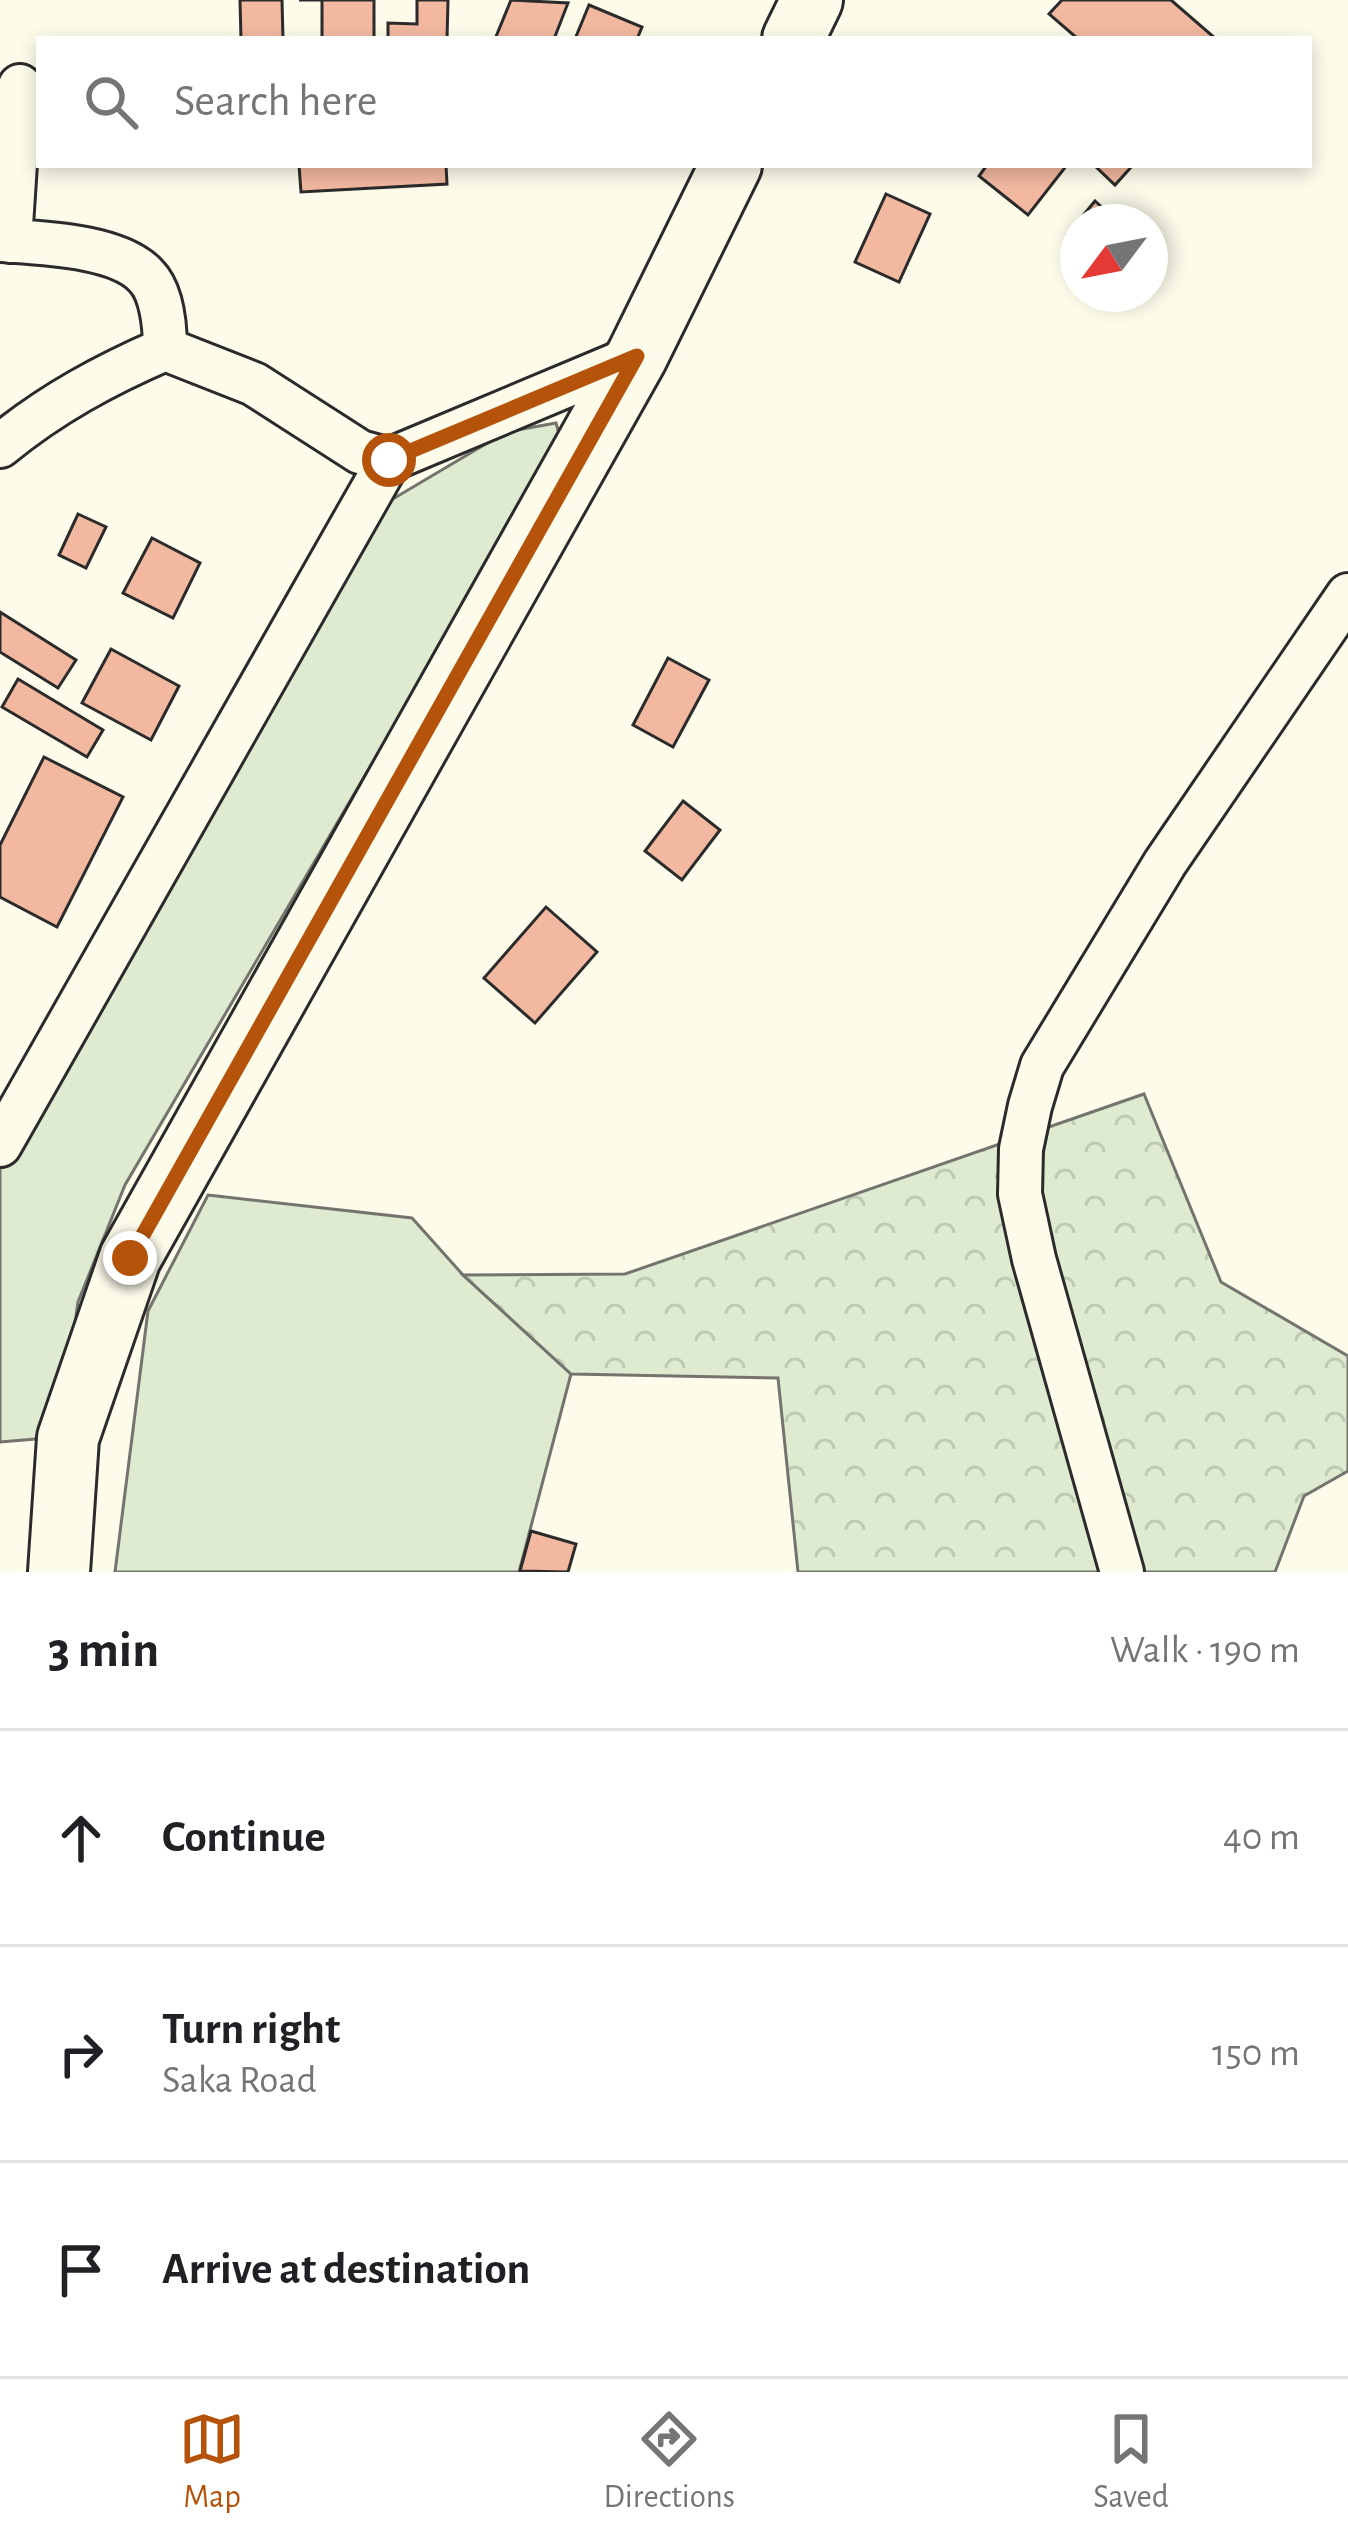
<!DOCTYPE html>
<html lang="en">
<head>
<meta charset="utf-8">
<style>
  :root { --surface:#fff; --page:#f2f2f2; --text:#202124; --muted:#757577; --line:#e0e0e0; --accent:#b45309 }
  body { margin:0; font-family:"Alegreya Sans",sans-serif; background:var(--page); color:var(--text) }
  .compass { position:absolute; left:1060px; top:204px; width:108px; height:108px; border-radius:50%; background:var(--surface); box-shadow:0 6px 18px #0003; rotate:238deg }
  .stop { position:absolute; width:36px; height:36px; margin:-27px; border:9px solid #b45309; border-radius:50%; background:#fff }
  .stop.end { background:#b45309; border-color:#fff; box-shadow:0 3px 12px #0008 }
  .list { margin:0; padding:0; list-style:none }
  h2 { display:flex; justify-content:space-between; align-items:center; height:156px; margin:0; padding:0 48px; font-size:51px }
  h2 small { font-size:39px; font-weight:400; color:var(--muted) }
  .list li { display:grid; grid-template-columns:78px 1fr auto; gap:36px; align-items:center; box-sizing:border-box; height:216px; padding:0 48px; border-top:3px solid var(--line) }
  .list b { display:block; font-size:45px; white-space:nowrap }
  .list p { margin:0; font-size:39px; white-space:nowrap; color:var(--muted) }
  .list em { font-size:39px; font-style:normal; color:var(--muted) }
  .icon { flex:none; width:66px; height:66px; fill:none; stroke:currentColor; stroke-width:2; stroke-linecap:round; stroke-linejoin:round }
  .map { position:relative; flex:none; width:1348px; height:1572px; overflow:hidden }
  .search { position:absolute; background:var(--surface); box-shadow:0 6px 18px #0003; left:36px; right:36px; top:36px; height:132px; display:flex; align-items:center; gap:30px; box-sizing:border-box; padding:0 42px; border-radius:0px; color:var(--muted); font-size:45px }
  .sheet { height:804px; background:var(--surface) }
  nav { display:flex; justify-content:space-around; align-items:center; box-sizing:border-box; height:168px; border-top:3px solid var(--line); background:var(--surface); font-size:33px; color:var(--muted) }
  nav a { display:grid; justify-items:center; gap:6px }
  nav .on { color:var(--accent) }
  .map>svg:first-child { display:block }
  .grass { fill:#deebd1; stroke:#74746e; stroke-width:3 }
  .forest { fill:url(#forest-crowns); stroke:#74746e; stroke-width:3 }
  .building { fill:#f2b8a0; stroke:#2b2b2b; stroke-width:3 }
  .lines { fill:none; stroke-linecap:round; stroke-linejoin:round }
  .minor-casing { stroke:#2b2b2b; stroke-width:48 }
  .secondary-casing { stroke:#2b2b2b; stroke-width:66 }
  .minor { stroke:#fdfbea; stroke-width:42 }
  .secondary { stroke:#fdfbea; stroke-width:60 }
  .route { stroke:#b45309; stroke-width:15 }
</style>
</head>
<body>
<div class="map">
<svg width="1348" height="1572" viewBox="0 0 1348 1572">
  <defs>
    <pattern id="forest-crowns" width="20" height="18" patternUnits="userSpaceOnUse" patternTransform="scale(3)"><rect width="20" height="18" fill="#deebd1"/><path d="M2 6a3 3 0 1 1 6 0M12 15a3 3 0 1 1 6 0" fill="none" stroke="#bfcab4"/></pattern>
  </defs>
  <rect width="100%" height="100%" fill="#fdfbea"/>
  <!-- grass -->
  <path class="grass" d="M 556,423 L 561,441 L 125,1185 L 78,1302 L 59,1437 L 0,1442 L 0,1139 L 386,503 L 506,432 Z
    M 208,1195 L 412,1218 L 463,1275 L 571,1374 L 519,1572 L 115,1572 L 148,1311 Z"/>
  <!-- forest -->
  <path class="forest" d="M 1144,1094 L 1221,1282 L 1348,1356 L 1348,1471 L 1304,1496 L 1275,1572 L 798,1572 L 778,1378 L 571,1374 L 463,1275 L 625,1274 Z"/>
  <!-- building -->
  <path class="building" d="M 240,0 L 282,0 L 283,39 L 241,39 Z
    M 299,0 L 374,0 L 374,39 L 322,39 L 322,0 Z
    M 417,0 L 448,0 L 447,39 L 388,39 L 388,23 L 417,24 Z
    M 511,0 L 568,3 L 554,39 L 495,39 Z
    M 1062,0 L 1171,0 L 1216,39 L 1078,39 L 1049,14 Z
    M 589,5 L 642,27 L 637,39 L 575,39 Z
    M 299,165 L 446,165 L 447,184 L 301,192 Z
    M 987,165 L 1067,165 L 1028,215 L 979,176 Z
    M 1094,165 L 1133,165 L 1115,185 Z
    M 886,194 L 930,214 L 899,282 L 855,262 Z
    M 1095,201 L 1115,219 L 1078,222 L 1078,244 L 1067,235 Z
    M 78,514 L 106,527 L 86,568 L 59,555 Z
    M 152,538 L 200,563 L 173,618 L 123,593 Z
    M 0,612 L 76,660 L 58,688 L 0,652 Z
    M 111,649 L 179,686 L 151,740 L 82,703 Z
    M 668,658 L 709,680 L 673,747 L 633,725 Z
    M 18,679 L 103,730 L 87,757 L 2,707 Z
    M 44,757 L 123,797 L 57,927 L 0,897 L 0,845 Z
    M 683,801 L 720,830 L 682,880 L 645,851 Z
    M 546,907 L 597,952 L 535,1023 L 484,978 Z
    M 531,1531 L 576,1544 L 568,1572 L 520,1571 Z"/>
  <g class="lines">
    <!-- minor casing -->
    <g class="minor-casing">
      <path id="minor" d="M 0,240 C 40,243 118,245 146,276 C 162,292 165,327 165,349
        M 10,241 L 20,86
        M 0,446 C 51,404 105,375 165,349 L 254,384 L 360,452 L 389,460 L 637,356
        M 0,1145 L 389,460
        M 1122,1572 L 1034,1259 L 1020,1194 L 1021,1149 L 1030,1106 L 1042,1066 L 1165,863 L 1348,595"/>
    </g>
    <!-- secondary casing -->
    <g class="secondary-casing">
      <path id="secondary" d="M 793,39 L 812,0
        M 59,1572 L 68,1438 L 130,1258 L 637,356 L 731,165"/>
    </g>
    <!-- minor -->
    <use href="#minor" class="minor"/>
    <!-- secondary -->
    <use href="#secondary" class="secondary"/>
  </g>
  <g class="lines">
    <!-- route -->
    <path class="route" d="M 130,1258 L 637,356 L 389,460"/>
  </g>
</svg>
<svg class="compass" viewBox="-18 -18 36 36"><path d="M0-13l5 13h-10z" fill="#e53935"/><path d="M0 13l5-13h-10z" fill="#757577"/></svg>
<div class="stop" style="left:389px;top:460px"></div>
<div class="stop end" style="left:130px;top:1258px"></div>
<div class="search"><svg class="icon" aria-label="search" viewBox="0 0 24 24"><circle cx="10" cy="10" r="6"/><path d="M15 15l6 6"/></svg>Search here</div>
</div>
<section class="sheet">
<h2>3 min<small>Walk · 190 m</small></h2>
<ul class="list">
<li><svg class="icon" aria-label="ahead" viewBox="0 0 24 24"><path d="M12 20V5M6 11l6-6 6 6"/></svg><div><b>Continue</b></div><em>40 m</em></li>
<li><svg class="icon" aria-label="right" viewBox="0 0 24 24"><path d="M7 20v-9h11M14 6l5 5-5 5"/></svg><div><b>Turn right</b><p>Saka Road</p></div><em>150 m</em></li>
<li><svg class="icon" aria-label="arrive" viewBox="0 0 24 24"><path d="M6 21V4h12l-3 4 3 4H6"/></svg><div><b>Arrive at destination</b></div></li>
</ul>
</section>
<nav>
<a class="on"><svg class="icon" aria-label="map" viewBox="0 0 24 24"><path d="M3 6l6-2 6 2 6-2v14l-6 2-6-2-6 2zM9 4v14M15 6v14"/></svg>Map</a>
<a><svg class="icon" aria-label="directions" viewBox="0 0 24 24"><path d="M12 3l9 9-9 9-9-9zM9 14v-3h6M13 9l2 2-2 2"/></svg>Directions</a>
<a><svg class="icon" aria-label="saved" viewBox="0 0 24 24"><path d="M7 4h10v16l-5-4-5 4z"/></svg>Saved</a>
</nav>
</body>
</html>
